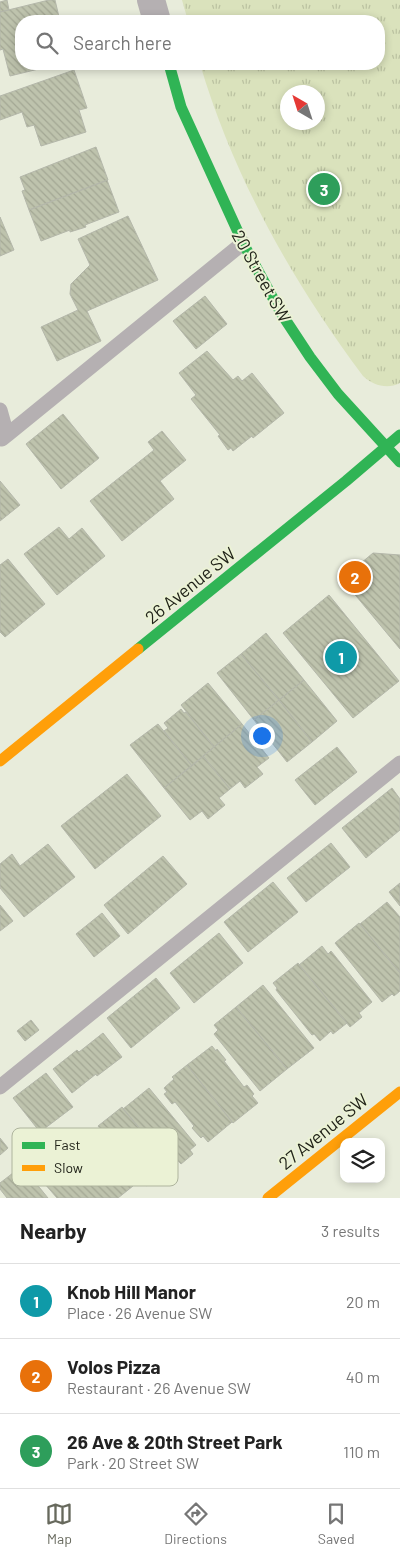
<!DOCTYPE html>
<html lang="en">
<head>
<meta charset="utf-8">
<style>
  :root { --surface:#fff; --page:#f2f2f2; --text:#222; --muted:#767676; --line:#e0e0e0; --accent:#67695d }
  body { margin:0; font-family:Barlow,sans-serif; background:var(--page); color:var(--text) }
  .controls { position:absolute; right:15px; bottom:15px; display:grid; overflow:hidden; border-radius:10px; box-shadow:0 2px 8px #0003 }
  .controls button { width:45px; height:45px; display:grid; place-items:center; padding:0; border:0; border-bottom:1px solid var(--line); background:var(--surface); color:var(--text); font:25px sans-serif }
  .compass { position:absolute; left:280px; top:85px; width:45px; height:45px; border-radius:50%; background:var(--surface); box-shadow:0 2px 8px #0003; rotate:321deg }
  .you { position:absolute; left:261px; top:735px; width:18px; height:18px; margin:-12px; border:4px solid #fff; border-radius:50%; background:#1a73e8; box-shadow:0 0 0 8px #1a73e833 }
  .badge { display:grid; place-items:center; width:32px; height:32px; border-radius:50%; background:var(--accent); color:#fff; font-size:16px; font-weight:700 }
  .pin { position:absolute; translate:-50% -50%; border:2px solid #fff; box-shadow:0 1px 5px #0006 }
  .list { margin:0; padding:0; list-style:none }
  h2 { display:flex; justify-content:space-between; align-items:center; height:65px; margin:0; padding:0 20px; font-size:21px }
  h2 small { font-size:16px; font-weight:400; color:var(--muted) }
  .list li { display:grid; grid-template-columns:32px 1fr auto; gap:15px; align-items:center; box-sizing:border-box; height:75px; padding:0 20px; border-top:1px solid var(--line) }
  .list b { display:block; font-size:19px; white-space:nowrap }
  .list p { margin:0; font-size:16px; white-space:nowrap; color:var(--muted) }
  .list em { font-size:16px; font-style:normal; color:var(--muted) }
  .icon { flex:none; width:28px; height:28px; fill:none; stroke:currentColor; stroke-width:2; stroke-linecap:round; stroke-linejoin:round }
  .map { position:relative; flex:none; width:400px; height:1198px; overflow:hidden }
  .search { position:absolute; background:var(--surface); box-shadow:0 2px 8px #0003; left:15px; right:15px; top:15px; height:55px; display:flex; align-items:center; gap:12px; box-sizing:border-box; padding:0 18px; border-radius:20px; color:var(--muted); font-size:19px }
  .sheet { height:290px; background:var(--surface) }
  nav { display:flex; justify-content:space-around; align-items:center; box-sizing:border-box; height:70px; border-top:1px solid var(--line); background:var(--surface); font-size:14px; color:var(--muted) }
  nav a { display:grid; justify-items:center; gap:2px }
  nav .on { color:var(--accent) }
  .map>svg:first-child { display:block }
  .park { fill:url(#park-tufts); fill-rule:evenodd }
  .building { fill:url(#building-back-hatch); stroke:#b4b7aa }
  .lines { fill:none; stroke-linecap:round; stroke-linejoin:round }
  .lane { stroke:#b5b0b2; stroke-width:15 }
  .street { stroke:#b5b0b2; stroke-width:28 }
  .fast { stroke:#30b455; stroke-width:11 }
  .slow { stroke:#ff9f0a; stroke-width:11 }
  .labels { text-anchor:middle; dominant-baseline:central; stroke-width:4; stroke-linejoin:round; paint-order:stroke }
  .street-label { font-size:18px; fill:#212319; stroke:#ebf2d5 }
  .key { fill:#ebf2d5; stroke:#aeb49d; stroke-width:1 }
  .key-label { font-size:14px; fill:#212319 }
</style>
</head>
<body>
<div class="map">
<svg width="400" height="1198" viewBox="0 0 400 1198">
  <defs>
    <pattern id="park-tufts" width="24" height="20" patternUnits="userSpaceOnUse" patternTransform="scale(1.25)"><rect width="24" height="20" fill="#dae2bc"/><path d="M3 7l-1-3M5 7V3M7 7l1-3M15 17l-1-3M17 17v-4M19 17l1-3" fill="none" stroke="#bbc2a1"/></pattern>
    <pattern id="building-back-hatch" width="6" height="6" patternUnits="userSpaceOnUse" patternTransform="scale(1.25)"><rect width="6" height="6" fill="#bec3ad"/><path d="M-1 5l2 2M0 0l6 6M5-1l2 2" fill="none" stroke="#a3a794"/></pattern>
  </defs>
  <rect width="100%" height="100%" fill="#e8ecdb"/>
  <!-- park -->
  <path class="park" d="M 182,0 L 400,0 L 400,383 C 387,390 373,385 363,376 C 292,281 234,178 200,64 L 379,64 L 379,21 L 188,21 ZM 288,92 L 318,92 L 318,122 L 288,122 Z"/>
  <!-- building -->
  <path class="building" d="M 7,0 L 9,10 L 0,12 L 0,2 Z
    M 49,0 L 55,0 L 60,21 L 21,21 L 21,64 L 59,64 L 10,76 L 3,49 L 0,50 L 0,12 Z
    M 74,70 L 87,108 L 79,110 L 86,132 L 41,146 L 34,125 L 27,127 L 22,112 L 0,120 L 0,96 Z
    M 96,147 L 108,180 L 29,210 L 22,191 L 25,190 L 20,177 Z
    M 107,180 L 119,212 L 85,225 L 86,227 L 70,232 L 70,230 L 41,241 L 29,210 Z
    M 128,216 L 158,280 L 87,311 L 101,341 L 57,361 L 41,327 L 78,310 L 70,294 L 71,284 L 90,265 L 78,239 Z
    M 0,217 L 14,250 L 0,256 Z
    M 205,296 L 227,324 L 196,349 L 173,321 Z
    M 207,351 L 233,380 L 238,376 L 242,381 L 252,373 L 284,413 L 253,438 L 252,436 L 233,451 L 231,448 L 228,450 L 218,436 L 220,435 L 191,399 L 196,395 L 179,373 Z
    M 63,414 L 99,458 L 61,489 L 26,444 Z
    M 162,431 L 186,460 L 160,481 L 174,499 L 122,541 L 90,501 L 154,450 L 148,442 Z
    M 0,481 L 20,505 L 0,521 Z
    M 59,527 L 69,539 L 82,528 L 105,556 L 57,595 L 24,554 Z
    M 373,553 L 400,555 L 400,649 L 342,579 Z
    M 8,559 L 45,604 L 5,637 L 0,632 L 0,565 Z
    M 329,595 L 399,681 L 353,718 L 283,633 Z
    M 266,633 L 304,680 L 279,700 L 241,654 Z
    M 241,654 L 279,700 L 254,720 L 217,673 Z
    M 304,680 L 337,721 L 312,742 L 279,700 Z
    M 208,683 L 242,724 L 214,747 L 181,705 Z
    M 279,700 L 312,742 L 287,762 L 254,720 Z
    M 181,709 L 184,713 L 186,712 L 214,747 L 192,766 L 164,731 L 168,728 L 164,723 Z
    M 158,724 L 192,766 L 164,788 L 130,745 Z
    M 242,724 L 269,758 L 257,767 L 263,774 L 245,788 L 240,781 L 230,789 L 203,756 Z
    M 337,747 L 357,772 L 315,805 L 295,780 Z
    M 203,756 L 230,789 L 219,798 L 225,805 L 208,819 L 202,811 L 190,820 L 164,788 Z
    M 127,774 L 161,816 L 95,869 L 61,826 Z
    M 392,788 L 400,799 L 400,830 L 366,858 L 342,828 Z
    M 331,843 L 350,867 L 306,902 L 287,878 Z
    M 48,844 L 75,877 L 24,917 L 0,888 L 0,864 L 12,854 L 20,866 Z
    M 163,856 L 187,884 L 128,934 L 104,905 Z
    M 273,882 L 298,912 L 248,952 L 224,922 Z
    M 400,883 L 400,906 L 389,892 Z
    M 387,902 L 400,917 L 400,973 L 360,924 Z
    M 0,905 L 13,921 L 0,931 Z
    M 102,913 L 120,936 L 94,957 L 76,934 Z
    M 359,923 L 400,973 L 400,991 L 394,996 L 392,994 L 382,1002 L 335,943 Z
    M 219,933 L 243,963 L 194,1003 L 170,973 Z
    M 322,946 L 328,954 L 331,951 L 372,1002 L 359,1013 L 362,1017 L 350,1027 L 299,965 Z
    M 298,963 L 347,1023 L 333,1034 L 331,1031 L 320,1041 L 314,1034 L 312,1035 L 276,990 L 277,988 L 273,983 Z
    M 156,978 L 180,1008 L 131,1048 L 107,1018 Z
    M 263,985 L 314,1048 L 287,1069 L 236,1007 Z
    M 236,1007 L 287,1069 L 260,1091 L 214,1034 L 218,1030 L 214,1025 Z
    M 31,1020 L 39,1030 L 25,1041 L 17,1031 Z
    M 103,1033 L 122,1057 L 97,1076 L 96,1074 L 72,1093 L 53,1069 L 77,1050 L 79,1052 Z
    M 212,1046 L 216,1051 L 217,1049 L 226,1060 L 224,1061 L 244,1087 L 247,1085 L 254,1094 L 252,1096 L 258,1103 L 233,1123 L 187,1065 Z
    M 187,1065 L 232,1122 L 208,1142 L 203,1136 L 201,1138 L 192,1128 L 194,1126 L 175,1102 L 172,1104 L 164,1094 L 167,1092 L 164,1088 L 174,1079 L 172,1077 Z
    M 46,1073 L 73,1107 L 40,1132 L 13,1098 Z
    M 149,1088 L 196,1145 L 190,1150 L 193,1154 L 181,1164 L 177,1160 L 171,1166 L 123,1109 Z
    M 122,1107 L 171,1166 L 146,1186 L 129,1169 L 132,1167 L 98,1126 Z
    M 0,1138 L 8,1148 L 0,1155 Z
    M 97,1143 L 133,1186 L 118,1198 L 57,1198 L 44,1183 L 73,1158 L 76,1161 Z
    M 22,1166 L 48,1198 L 7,1198 L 0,1189 L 0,1183 Z"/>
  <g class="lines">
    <!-- lane -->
    <path class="lane" d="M 0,410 L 7,435 L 2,439
      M 7,435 L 243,243
      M 0,1087 L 400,763"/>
    <!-- street -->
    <path class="street" d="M 151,0 L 157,21"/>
    <!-- fast -->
    <path class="fast" d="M 169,64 L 181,107 L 243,243 L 281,313 L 310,357 L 338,394 L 400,462
      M 138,649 L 346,481 L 400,435"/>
    <!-- slow -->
    <path class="slow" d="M 0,761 L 138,649
      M 268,1198 L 400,1092"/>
  </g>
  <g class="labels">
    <!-- street labels -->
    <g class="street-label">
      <text transform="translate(262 276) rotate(61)">20 Street SW</text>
      <text transform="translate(190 585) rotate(-39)">26 Avenue SW</text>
      <text transform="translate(323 1131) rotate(-39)">27 Avenue SW</text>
    </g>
  </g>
  <!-- legend -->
  <rect x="12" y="1128" width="166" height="58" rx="8" class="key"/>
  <rect x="22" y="1142" width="23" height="7" fill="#30b455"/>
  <rect x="22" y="1165" width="23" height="6" fill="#ff9f0a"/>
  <g class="key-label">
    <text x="54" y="1150">Fast</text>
    <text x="54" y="1173">Slow</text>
  </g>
</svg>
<div class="controls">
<button><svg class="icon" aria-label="layers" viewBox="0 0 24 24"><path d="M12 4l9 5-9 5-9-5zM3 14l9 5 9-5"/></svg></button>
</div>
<svg class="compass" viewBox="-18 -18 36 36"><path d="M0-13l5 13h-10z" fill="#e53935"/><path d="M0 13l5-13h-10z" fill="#767676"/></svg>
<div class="you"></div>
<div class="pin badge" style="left:341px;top:657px;background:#0f9aa8">1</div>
<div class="pin badge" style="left:355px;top:577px;background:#e8710a">2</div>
<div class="pin badge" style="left:324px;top:189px;background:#2e9e5b">3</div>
<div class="search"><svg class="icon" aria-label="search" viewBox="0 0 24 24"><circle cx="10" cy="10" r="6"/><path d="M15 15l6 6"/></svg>Search here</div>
</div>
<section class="sheet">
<h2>Nearby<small>3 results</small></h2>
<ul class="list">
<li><span class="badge" style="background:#0f9aa8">1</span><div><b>Knob Hill Manor</b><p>Place · 26 Avenue SW</p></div><em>20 m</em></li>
<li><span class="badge" style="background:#e8710a">2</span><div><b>Volos Pizza</b><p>Restaurant · 26 Avenue SW</p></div><em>40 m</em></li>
<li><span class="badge" style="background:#2e9e5b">3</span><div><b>26 Ave &amp; 20th Street Park</b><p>Park · 20 Street SW</p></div><em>110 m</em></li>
</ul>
</section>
<nav>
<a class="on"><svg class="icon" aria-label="map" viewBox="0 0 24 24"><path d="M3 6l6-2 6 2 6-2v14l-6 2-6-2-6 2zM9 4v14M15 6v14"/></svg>Map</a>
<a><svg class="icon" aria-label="directions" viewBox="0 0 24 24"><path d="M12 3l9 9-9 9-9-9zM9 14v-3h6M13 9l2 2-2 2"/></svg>Directions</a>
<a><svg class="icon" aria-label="saved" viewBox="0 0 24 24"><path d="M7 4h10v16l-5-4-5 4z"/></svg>Saved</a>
</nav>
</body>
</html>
